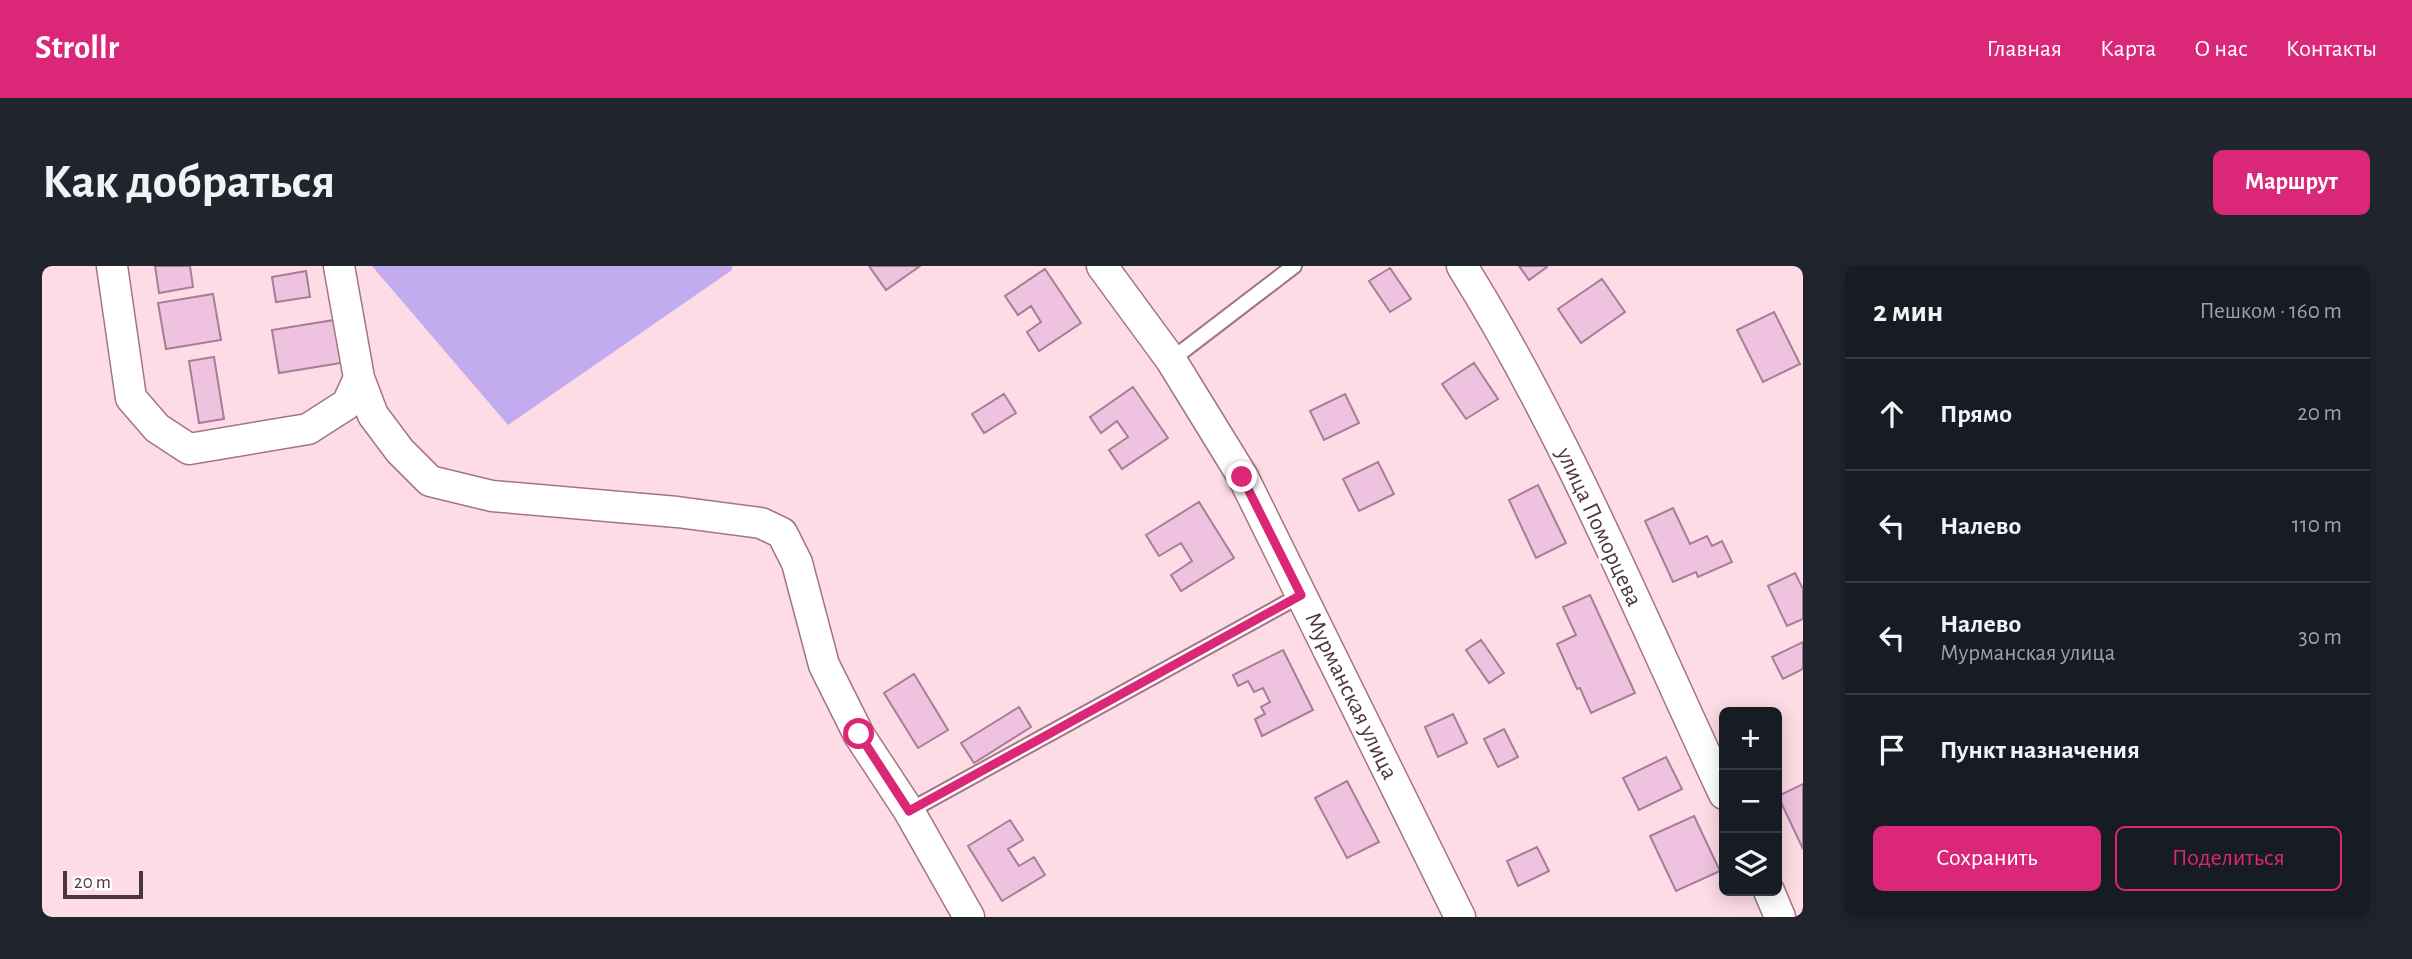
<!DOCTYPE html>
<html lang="ru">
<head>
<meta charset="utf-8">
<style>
  :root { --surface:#171b24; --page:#20242c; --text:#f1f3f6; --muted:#9ea1a6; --line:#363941; --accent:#db2777 }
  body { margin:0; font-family:"Alegreya Sans",sans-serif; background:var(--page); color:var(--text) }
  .controls { position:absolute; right:21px; bottom:21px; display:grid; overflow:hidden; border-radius:10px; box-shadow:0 4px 18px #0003 }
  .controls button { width:63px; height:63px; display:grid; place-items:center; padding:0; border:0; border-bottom:2px solid var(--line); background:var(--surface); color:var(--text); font:35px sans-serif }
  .scale { position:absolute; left:21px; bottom:18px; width:80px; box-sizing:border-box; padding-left:7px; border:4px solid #4b363c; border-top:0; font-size:19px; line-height:24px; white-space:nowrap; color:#4b363c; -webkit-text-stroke:5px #fff; paint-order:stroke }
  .stop { position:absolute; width:21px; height:21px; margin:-16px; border:5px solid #db2777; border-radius:50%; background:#fff }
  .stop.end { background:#db2777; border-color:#fff; box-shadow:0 2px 7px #0008 }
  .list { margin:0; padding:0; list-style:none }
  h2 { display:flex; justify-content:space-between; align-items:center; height:91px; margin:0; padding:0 28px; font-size:30px }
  h2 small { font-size:23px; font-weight:400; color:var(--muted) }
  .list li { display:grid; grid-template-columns:46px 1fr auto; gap:21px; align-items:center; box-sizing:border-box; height:112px; padding:0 28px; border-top:2px solid var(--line) }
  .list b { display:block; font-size:26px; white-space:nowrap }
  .list p { margin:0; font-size:23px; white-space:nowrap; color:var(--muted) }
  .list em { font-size:23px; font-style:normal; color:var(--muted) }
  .actions { display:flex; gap:14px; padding:21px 28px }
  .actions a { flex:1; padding:16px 0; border:2px solid var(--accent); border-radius:10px; text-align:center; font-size:24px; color:var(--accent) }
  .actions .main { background:var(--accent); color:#fff }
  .icon { flex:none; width:38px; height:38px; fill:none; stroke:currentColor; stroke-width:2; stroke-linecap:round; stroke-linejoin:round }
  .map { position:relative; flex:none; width:1761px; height:651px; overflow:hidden; border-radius:10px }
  header { display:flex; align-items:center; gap:42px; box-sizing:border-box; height:98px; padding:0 35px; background:var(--accent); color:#fff }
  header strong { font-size:33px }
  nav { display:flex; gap:38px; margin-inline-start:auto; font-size:24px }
  .intro { display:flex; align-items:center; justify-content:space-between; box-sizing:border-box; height:168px; padding:0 42px }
  h1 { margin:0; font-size:49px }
  .button { padding:18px 32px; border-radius:10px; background:var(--accent); color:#fff; font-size:24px; font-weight:700 }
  main { display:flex; gap:42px; padding:0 42px }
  aside { flex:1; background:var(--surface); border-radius:10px; box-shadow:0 4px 18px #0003 }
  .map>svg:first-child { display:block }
  .green { fill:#c3abef }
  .building { fill:#efc2df; stroke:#a77d98; stroke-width:2 }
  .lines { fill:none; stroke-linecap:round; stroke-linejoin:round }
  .lane-casing { stroke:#a47481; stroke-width:18 }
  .street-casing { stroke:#a47481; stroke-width:33 }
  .lane { stroke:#fff; stroke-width:14 }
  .street { stroke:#fff; stroke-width:30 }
  .route { stroke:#db2777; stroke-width:9 }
  .labels { text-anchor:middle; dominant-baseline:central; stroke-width:6; stroke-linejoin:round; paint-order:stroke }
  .street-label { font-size:24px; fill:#4b363c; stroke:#fff }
</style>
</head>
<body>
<header>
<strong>Strollr</strong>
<nav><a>Главная</a><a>Карта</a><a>О нас</a><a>Контакты</a></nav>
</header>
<div class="intro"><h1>Как добраться</h1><a class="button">Маршрут</a></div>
<main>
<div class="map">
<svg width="1761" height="651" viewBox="0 0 1761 651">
  <rect width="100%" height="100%" fill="#fddce5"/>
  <!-- green -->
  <path class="green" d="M 330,0 L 690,0 L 690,4 L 466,159 Z"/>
  <!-- building -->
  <path class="building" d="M 113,0 L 148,0 L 151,21 L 117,27 Z
    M 827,0 L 878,0 L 844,24 Z
    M 1477,0 L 1505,0 L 1505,1 L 1487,14 Z
    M 1348,2 L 1369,33 L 1348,46 L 1327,15 Z
    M 1003,3 L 1039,57 L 997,85 L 985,66 L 999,56 L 989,40 L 976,49 L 963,30 Z
    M 264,5 L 268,31 L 234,36 L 230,11 Z
    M 1560,13 L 1583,46 L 1539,77 L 1516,43 Z
    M 171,28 L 179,74 L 124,83 L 116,37 Z
    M 1732,46 L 1758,98 L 1721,116 L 1695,64 Z
    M 298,53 L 305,96 L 237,107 L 230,64 Z
    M 172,91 L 182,153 L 157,157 L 147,95 Z
    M 1432,97 L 1456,133 L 1424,153 L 1400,118 Z
    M 1091,121 L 1126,172 L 1080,203 L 1067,184 L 1086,171 L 1075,155 L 1059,167 L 1048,151 Z
    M 962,128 L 974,147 L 942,167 L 930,148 Z
    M 1303,128 L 1317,157 L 1282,174 L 1268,145 Z
    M 1336,196 L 1352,228 L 1317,245 L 1301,213 Z
    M 1496,219 L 1524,277 L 1494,292 L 1467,234 Z
    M 1157,236 L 1192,292 L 1139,325 L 1129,309 L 1150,295 L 1139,277 L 1117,290 L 1104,269 Z
    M 1631,242 L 1648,278 L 1665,270 L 1670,280 L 1680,275 L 1690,296 L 1656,311 L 1654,306 L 1631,316 L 1603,255 Z
    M 1753,307 L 1761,323 L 1761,353 L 1745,360 L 1726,320 Z
    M 1548,329 L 1593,427 L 1549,447 L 1538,422 L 1535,423 L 1515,378 L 1534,369 L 1521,341 Z
    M 1439,374 L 1462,407 L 1447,417 L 1424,384 Z
    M 1761,376 L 1761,403 L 1741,413 L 1730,391 Z
    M 1241,384 L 1271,444 L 1220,470 L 1213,453 L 1223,448 L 1219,441 L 1228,436 L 1221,422 L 1212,426 L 1206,415 L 1196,420 L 1191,409 Z
    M 872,408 L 906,464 L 876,482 L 842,427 Z
    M 977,441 L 989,461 L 932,497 L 919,477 Z
    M 1411,448 L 1425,477 L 1396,491 L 1383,461 Z
    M 1462,463 L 1476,491 L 1456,501 L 1442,473 Z
    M 1624,491 L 1640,523 L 1597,544 L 1581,512 Z
    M 1305,515 L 1337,576 L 1305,592 L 1273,532 Z
    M 1761,518 L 1761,583 L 1736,530 Z
    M 1652,550 L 1678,605 L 1634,625 L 1608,570 Z
    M 968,554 L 981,574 L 966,583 L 977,600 L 992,591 L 1003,609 L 960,635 L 926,580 Z
    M 1495,581 L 1507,605 L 1476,620 L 1465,595 Z"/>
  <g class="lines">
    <!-- lane casing -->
    <g class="lane-casing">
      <path id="lane" d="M 1129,94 L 1252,0
        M 867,545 L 1259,329"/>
    </g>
    <!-- street casing -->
    <g class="street-casing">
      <path id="street" d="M 70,0 L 89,132 L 115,162 L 147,183 L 266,163 L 305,138 L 317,112 L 297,0
        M 1060,0 L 1129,94 L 1201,211 L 1418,651
        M 1420,0 C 1524,167 1599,351 1682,528
        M 317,112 L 331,149 L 358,185 L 388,215 L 450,230 L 635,246 L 719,257 L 740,267 L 755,297 L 782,399 L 817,469 L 867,545 L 927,651
        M 1727,625 L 1738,651"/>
    </g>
    <!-- lane -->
    <use href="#lane" class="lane"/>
    <!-- street -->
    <use href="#street" class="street"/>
  </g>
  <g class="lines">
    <!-- route -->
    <path class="route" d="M 817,468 L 867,545 L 1259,329 L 1200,211"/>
  </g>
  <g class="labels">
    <!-- street labels -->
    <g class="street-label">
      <text transform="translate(1557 261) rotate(65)">улица Поморцева</text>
      <text transform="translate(1309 430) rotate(64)">Мурманская улица</text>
    </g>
  </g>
</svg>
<div class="controls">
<button>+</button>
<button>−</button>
<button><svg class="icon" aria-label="layers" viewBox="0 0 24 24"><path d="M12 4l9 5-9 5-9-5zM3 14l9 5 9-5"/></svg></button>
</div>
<div class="scale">20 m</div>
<div class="stop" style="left:817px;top:468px"></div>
<div class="stop end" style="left:1200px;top:211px"></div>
</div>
<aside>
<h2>2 мин<small>Пешком · 160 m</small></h2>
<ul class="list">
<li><svg class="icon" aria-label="ahead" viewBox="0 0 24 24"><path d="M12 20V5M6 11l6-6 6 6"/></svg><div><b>Прямо</b></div><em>20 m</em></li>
<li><svg class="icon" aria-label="left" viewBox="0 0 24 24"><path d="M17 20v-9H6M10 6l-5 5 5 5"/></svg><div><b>Налево</b></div><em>110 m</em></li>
<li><svg class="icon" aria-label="left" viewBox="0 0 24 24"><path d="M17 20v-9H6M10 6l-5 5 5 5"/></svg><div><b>Налево</b><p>Мурманская улица</p></div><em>30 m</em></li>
<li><svg class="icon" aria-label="arrive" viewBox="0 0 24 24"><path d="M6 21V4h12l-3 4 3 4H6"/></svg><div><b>Пункт назначения</b></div></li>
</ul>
<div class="actions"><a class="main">Сохранить</a><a>Поделиться</a></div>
</aside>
</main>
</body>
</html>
